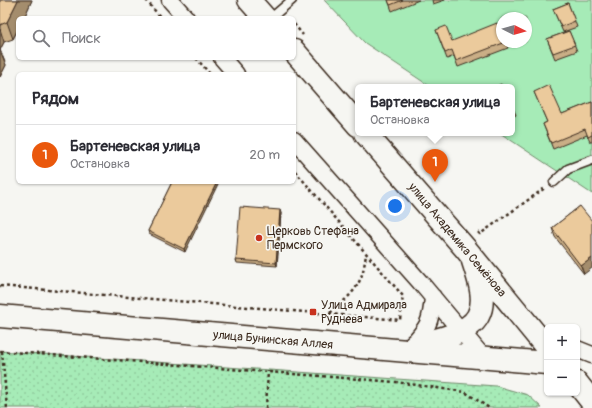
<!DOCTYPE html>
<html lang="ru">
<head>
<meta charset="utf-8">
<style>
  :root { --surface:#fff; --page:#f2f2f3; --text:#2b2b33; --muted:#7c7c81; --line:#e1e1e2; --accent:#ea580c }
  body { margin:0; font-family:Pangolin,sans-serif; background:var(--page); color:var(--text) }
  .controls { position:absolute; right:12px; bottom:12px; display:grid; overflow:hidden; border-radius:6px; box-shadow:0 1px 3px #0004 }
  .controls button { width:36px; height:36px; display:grid; place-items:center; padding:0; border:0; border-bottom:1px solid var(--line); background:var(--surface); color:var(--text); font:20px sans-serif }
  .compass { position:absolute; left:496px; top:12px; width:36px; height:36px; border-radius:50%; background:var(--surface); box-shadow:0 1px 3px #0004; rotate:95deg }
  .you { position:absolute; left:395px; top:206px; width:14px; height:14px; margin:-10px; border:3px solid #fff; border-radius:50%; background:#1a73e8; box-shadow:0 0 0 6px #1a73e833 }
  .badge { display:grid; place-items:center; width:26px; height:26px; border-radius:50%; background:var(--accent); color:#fff; font-size:13px; font-weight:700 }
  .pin { position:absolute; translate:-50% -33px; filter:drop-shadow(0 1px 2px #0008) }
  .pin::after { content:''; position:absolute; top:21px; width:14px; height:12px; background:inherit; clip-path:polygon(0 0,100% 0,50% 100%) }
  .popup { position:absolute; left:355px; top:84px; width:160px; height:52px; box-sizing:border-box; display:grid; place-content:center; border-radius:6px; background:var(--surface); filter:drop-shadow(0 1px 3px #0005); font-size:13px; white-space:nowrap; color:var(--muted) }
  .popup b { font-size:15px; color:var(--text) }
  .popup::after { content:''; position:absolute; left:50%; top:100%; margin-left:-8px; border:8px solid transparent; border-top-color:var(--surface) }
  .list { margin:0; padding:0; list-style:none }
  h2 { display:flex; justify-content:space-between; align-items:center; height:52px; margin:0; padding:0 16px; font-size:17px }
  h2 small { font-size:13px; font-weight:400; color:var(--muted) }
  .list li { display:grid; grid-template-columns:26px 1fr auto; gap:12px; align-items:center; box-sizing:border-box; height:60px; padding:0 16px; border-top:1px solid var(--line) }
  .list b { display:block; font-size:15px; white-space:nowrap }
  .list p { margin:0; font-size:13px; white-space:nowrap; color:var(--muted) }
  .list em { font-size:13px; font-style:normal; color:var(--muted) }
  .icon { flex:none; width:22px; height:22px; fill:none; stroke:currentColor; stroke-width:2; stroke-linecap:round; stroke-linejoin:round }
  .map { position:relative; flex:none; width:592px; height:408px; overflow:hidden }
  .search { position:absolute; background:var(--surface); box-shadow:0 1px 3px #0004; left:16px; top:16px; width:280px; height:44px; display:flex; align-items:center; gap:10px; box-sizing:border-box; padding:0 14px; border-radius:6px; color:var(--muted); font-size:15px }
  .panel { position:absolute; background:var(--surface); box-shadow:0 1px 3px #0004; left:16px; top:72px; width:280px; height:112px; border-radius:6px }
  .map>svg:first-child { display:block }
  .park { fill:url(#park-dots); stroke:#708a6a }
  .garden { fill:#a6ebb7; stroke:#708a6a; fill-rule:evenodd }
  .lines { fill:none; stroke-linecap:round; stroke-linejoin:round }
  .lane-casing { stroke:#3b2a1e; stroke-width:11 }
  .street-casing { stroke:#3b2a1e; stroke-width:19 }
  .secondary-casing { stroke:#3b2a1e; stroke-width:25 }
  .path { stroke:#3b2a1e; stroke-width:2.5; stroke-dasharray:3 3; stroke-linecap:butt }
  .lane { stroke:#f6f6f2; stroke-width:8 }
  .street { stroke:#f6f6f2; stroke-width:16 }
  .secondary { stroke:#f6f6f2; stroke-width:22 }
  .wall { fill:#caae86; stroke:#3b2a1e }
  .shaded-wall { fill:#a48d6d; stroke:#3b2a1e }
  .building { fill:#ebca9c; stroke:#3b2a1e }
  .poi-dot { fill:#c8321e; stroke:#f6f6f2; stroke-width:1.5 }
  .labels { text-anchor:middle; dominant-baseline:central; stroke-width:3.5; stroke-linejoin:round; paint-order:stroke }
  .poi-label { font-size:12px; fill:#3b2a1e; stroke:#f6f6f2; text-anchor:start }
  .street-label { font-size:12px; fill:#3b2a1e; stroke:#f6f6f2 }
</style>
</head>
<body>
<div class="map">
<svg width="592" height="408" viewBox="0 0 592 408">
  <defs>
    <pattern id="park-dots" width="8" height="8" patternUnits="userSpaceOnUse"><rect width="8" height="8" fill="#a6ebb7"/><path d="M2 2h.1M6 6h.1" fill="none" stroke="#90ca9d" stroke-width="1.8" stroke-linecap="round"/></pattern>
  </defs>
  <rect width="100%" height="100%" fill="#f6f6f2"/>
  <filter id="ink" filterUnits="userSpaceOnUse"><feTurbulence type="fractalNoise" baseFrequency=".025" numOctaves="2"/><feDisplacementMap in="SourceGraphic" scale="8" xChannelSelector="R" yChannelSelector="G"/><feConvolveMatrix kernelMatrix="1 2 1 2 8 2 1 2 1" color-interpolation-filters="sRGB"/></filter>
  <g filter="url(#ink)">
    <!-- park -->
    <path class="park" d="M 0,351 L 496,386 L 528,395 L 542,408 L 0,408 Z"/>
    <!-- garden -->
    <path class="garden" d="M 324,0 L 592,0 L 592,194 L 500,133 L 512,133 L 512,87 L 431,87 L 365,43 ZM 502,18 L 526,18 L 526,42 L 502,42 Z"/>
    <g class="lines">
      <!-- lane casing -->
      <g class="lane-casing">
        <path id="lane" d="M 271,18 L 292,0
          M 554,182 L 568,169 L 592,160"/>
      </g>
      <!-- street casing -->
      <g class="street-casing">
        <path id="street" d="M 170,0 L 186,18
          M 222,58 L 236,74
          M 294,140 L 420,282 L 483,357
          M 411,346 C 428,327 431,323 433,297
          M 577,349 L 592,355"/>
      </g>
      <!-- secondary casing -->
      <g class="secondary-casing">
        <path id="secondary" d="M 249,0 L 265,18
          M 294,51 L 358,125
          M 365,133 L 465,248 L 547,348
          M 0,316 L 547,363
          M 415,345 C 433,341 469,334 478,316 C 487,300 478,277 473,261
          M 577,383 L 592,402"/>
      </g>
      <!-- path -->
      <path class="path" d="M 146,0 L 161,18
        M 294,24 L 303,35
        M 196,58 L 210,74
        M 478,232 L 480,234 L 545,188
        M 0,286 L 400,320 L 403,296 L 294,170
        M 330,313 C 354,292 362,287 366,254
        M 0,351 L 396,382 L 465,392 L 489,408
        M 2,351 L 7,408
        M 266,408 L 268,371"/>
      <!-- lane -->
      <use href="#lane" class="lane"/>
      <!-- street -->
      <use href="#street" class="street"/>
      <!-- secondary -->
      <use href="#secondary" class="secondary"/>
    </g>
    <!-- wall -->
    <path class="wall" d="M 0,0 L 32,0 L 24,18 L 18,18 L 18,29 L 13,39 L 4,42 L 0,50 L 6,65 L 0,77 Z
      M 388,0 L 419,0 L 392,11 Z
      M 432,0 L 445,0 L 433,4 Z
      M 568,3 L 577,27 L 563,32 L 553,9 Z
      M 436,30 L 452,41 L 506,42 L 508,48 L 458,67 L 454,56 L 447,59 Z
      M 569,31 L 577,51 L 555,59 L 547,39 Z
      M 534,92 L 562,114 L 592,102 L 592,142 L 590,142 L 587,135 L 553,149 L 543,124 L 547,122 Z
      M 512,106 L 516,115 L 512,117 Z
      M 172,182 L 185,252 L 149,234 L 148,231 Z
      M 580,206 L 584,274 L 555,237 L 552,228 Z
      M 281,213 L 277,266 L 237,263 L 236,260 Z"/>
    <!-- shaded-wall -->
    <path class="shaded-wall" d="M 18,0 L 32,0 L 24,18 L 18,18 L 18,29 L 13,39 L 7,22 Z
      M 0,29 L 4,42 L 0,50 L 6,65 L 0,77 Z
      M 217,182 L 219,182 L 185,252 L 184,249 Z
      M 280,210 L 281,213 L 277,266 L 276,263 Z
      M 592,258 L 592,268 L 584,274 L 581,266 Z"/>
    <!-- building -->
    <path class="building" d="M 0,0 L 18,0 L 7,22 L 0,25 Z
      M 388,0 L 403,0 L 390,5 Z
      M 568,3 L 575,21 L 561,27 L 553,9 Z
      M 497,23 L 502,33 L 502,42 L 506,42 L 456,61 L 452,50 L 445,53 L 436,30 L 446,26 L 452,41 Z
      M 569,31 L 575,45 L 553,53 L 547,39 Z
      M 501,84 L 503,87 L 495,87 Z
      M 549,85 L 562,114 L 592,102 L 592,135 L 588,137 L 585,129 L 551,143 L 543,124 L 547,122 L 534,92 Z
      M 172,182 L 217,182 L 184,249 L 148,231 Z
      M 580,206 L 592,221 L 592,258 L 581,266 L 552,228 Z
      M 240,207 L 280,210 L 276,263 L 236,260 Z"/>
  </g>
  <!-- markers -->
  <g class="poi-dot">
    <circle cx="259" cy="238" r="4"/>
    <rect x="309" y="308" width="8" height="8" rx="2"/>
  </g>
  <g class="labels">
    <!-- poi labels -->
    <g class="poi-label">
      <text x="267" y="231">Церковь Стефана<tspan x="267" dy="14">Пермского</tspan></text>
      <text x="321" y="305">Улица Адмирала<tspan x="321" dy="14">Руднева</tspan></text>
    </g>
    <!-- street labels -->
    <g class="street-label">
      <text transform="translate(457 240) rotate(50)">улица Академика Семёнова</text>
      <text transform="translate(273 340) rotate(5)">улица Бунинская Аллея</text>
    </g>
  </g>
</svg>
<div class="controls">
<button>+</button>
<button>−</button>
</div>
<svg class="compass" viewBox="-18 -18 36 36"><path d="M0-13l5 13h-10z" fill="#e53935"/><path d="M0 13l5-13h-10z" fill="#7c7c81"/></svg>
<div class="you"></div>
<div class="pin badge" style="left:435px;top:182px">1</div>
<div class="popup"><b>Бартеневская улица</b>Остановка</div>
<div class="search"><svg class="icon" aria-label="search" viewBox="0 0 24 24"><circle cx="10" cy="10" r="6"/><path d="M15 15l6 6"/></svg>Поиск</div>
<section class="panel">
<h2>Рядом<small></small></h2>
<ul class="list">
<li><span class="badge">1</span><div><b>Бартеневская улица</b><p>Остановка</p></div><em>20 m</em></li>
</ul>
</section>
</div>
</body>
</html>
